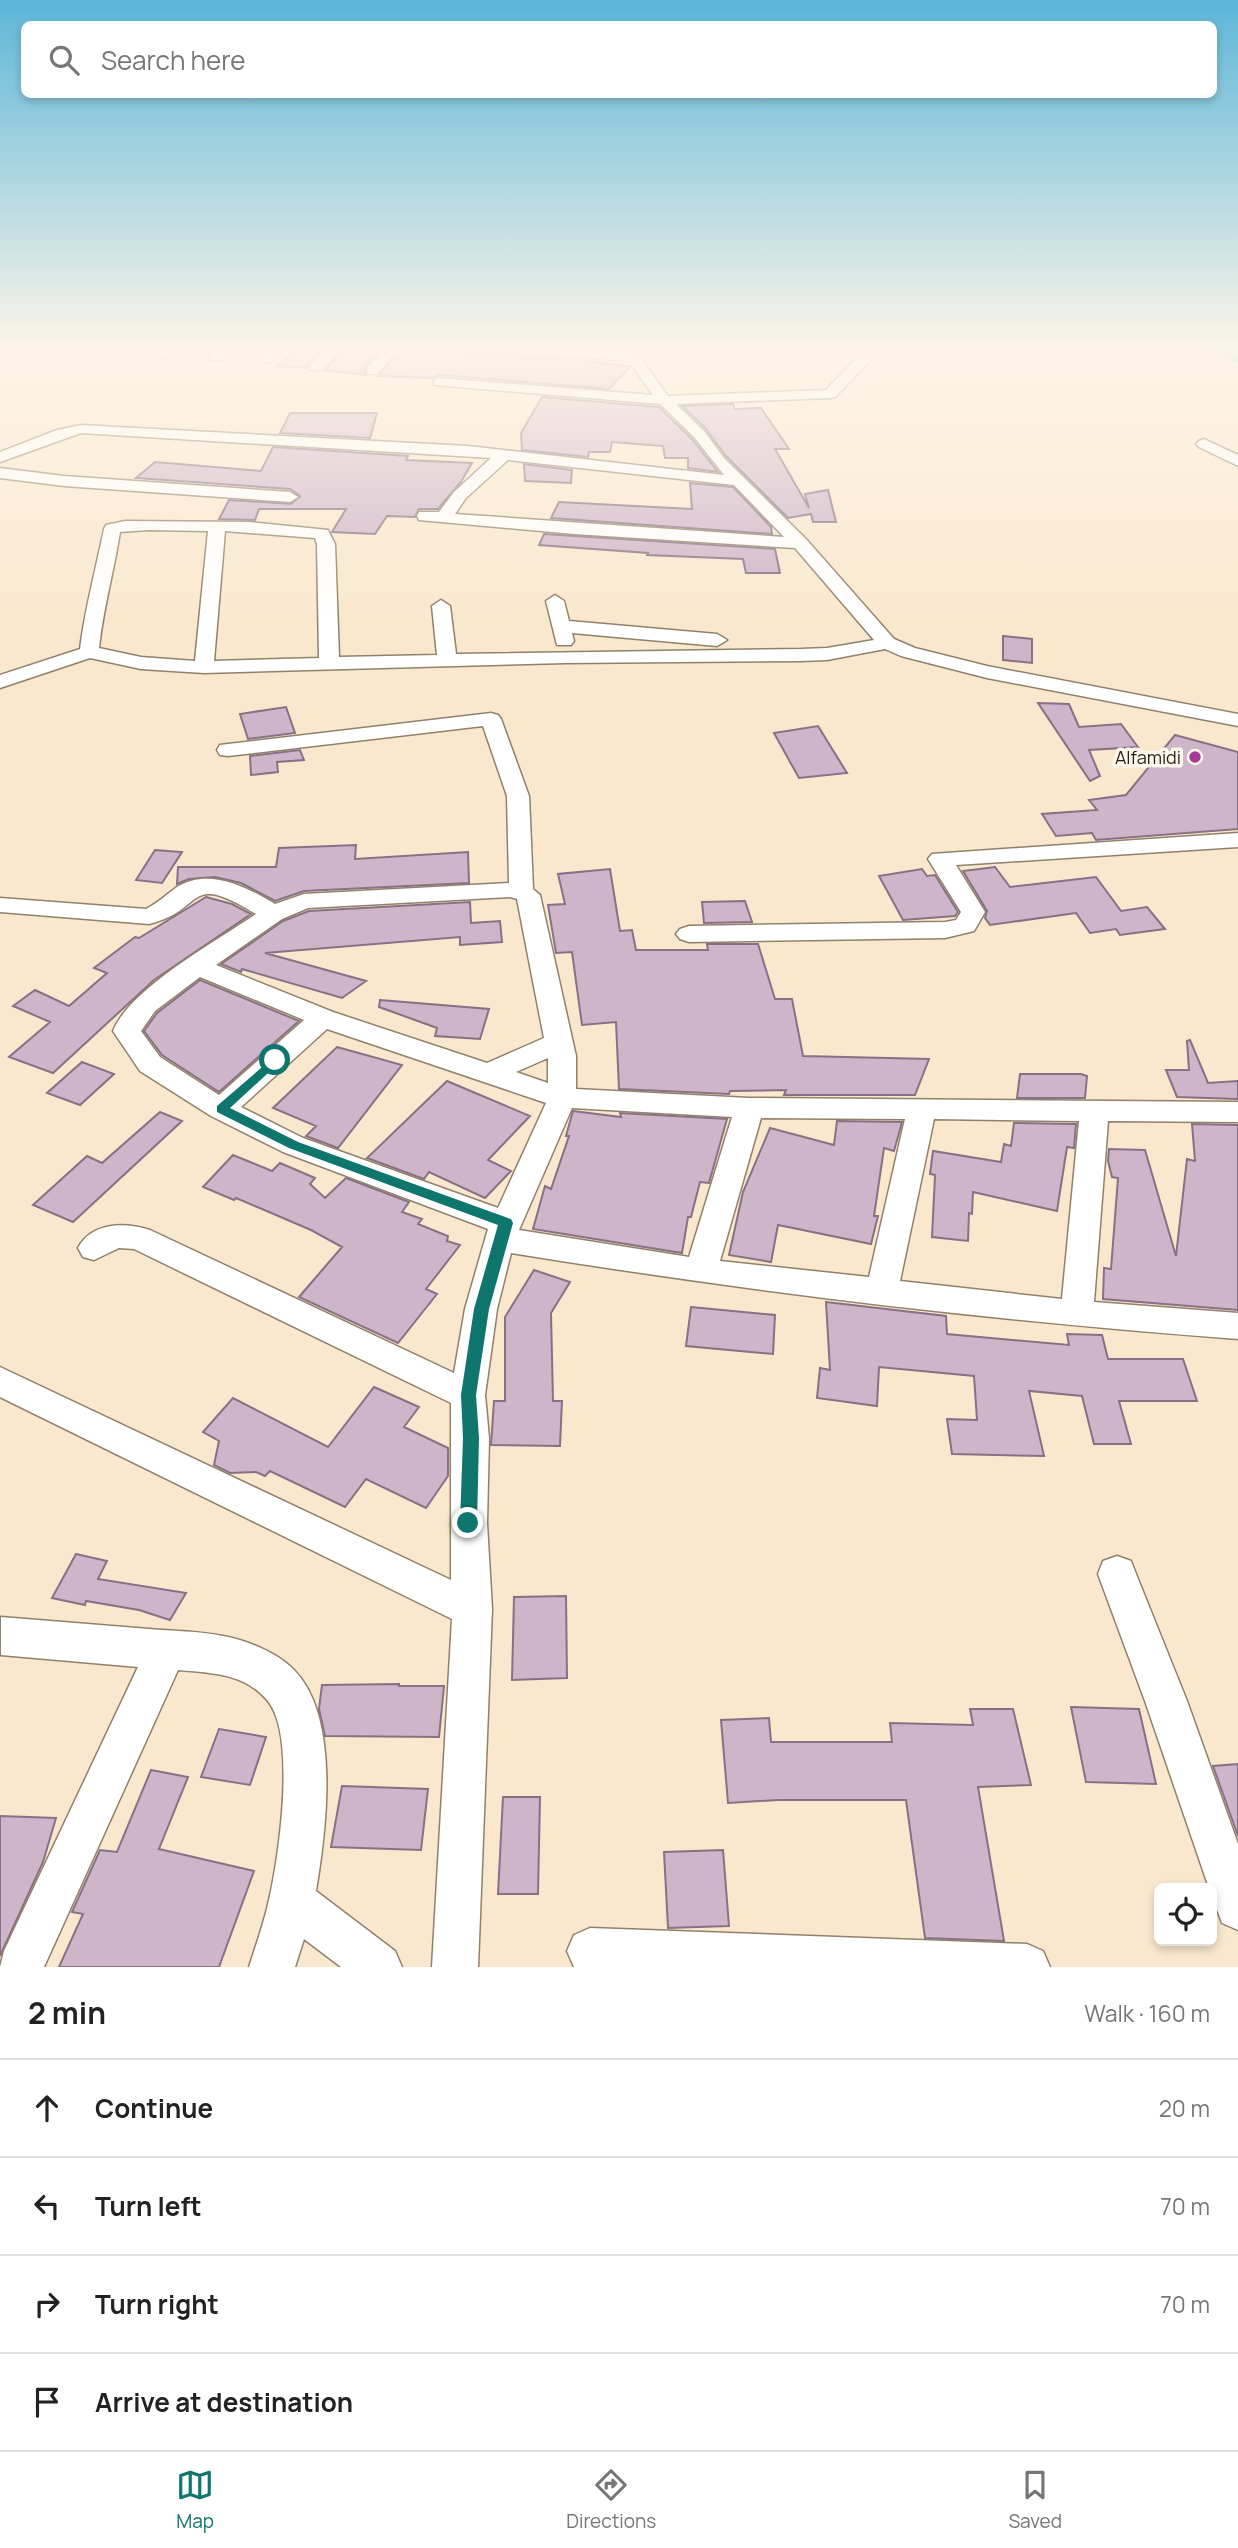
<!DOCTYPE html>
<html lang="en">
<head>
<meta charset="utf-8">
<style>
  :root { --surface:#fff; --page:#f6f6f6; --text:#222; --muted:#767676; --line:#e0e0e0; --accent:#0f766e }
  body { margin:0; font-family:Manrope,sans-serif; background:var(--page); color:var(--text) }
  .controls { position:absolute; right:21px; bottom:21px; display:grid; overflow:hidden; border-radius:10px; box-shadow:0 4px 10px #0003 }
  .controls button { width:63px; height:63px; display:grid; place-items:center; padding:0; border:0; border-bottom:2px solid var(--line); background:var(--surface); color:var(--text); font:35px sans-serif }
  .stop { position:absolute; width:21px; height:21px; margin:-16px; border:5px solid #0f766e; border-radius:50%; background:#fff }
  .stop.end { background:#0f766e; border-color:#fff; box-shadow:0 2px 7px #0008 }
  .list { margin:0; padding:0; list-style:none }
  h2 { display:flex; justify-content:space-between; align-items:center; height:91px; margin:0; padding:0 28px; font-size:30px }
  h2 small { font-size:23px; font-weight:400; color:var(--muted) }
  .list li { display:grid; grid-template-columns:46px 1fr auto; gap:21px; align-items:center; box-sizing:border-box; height:98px; padding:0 28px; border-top:2px solid var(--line) }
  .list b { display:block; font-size:26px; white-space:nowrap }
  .list em { font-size:23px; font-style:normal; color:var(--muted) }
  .icon { flex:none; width:38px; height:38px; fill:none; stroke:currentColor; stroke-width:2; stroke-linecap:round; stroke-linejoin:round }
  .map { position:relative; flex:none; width:1238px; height:1967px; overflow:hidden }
  .search { position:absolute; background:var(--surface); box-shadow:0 4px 10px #0003; left:21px; right:21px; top:21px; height:77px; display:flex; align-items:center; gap:18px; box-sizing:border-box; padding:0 24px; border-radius:10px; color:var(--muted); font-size:26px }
  .sheet { height:483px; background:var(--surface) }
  nav { display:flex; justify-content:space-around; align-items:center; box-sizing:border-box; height:98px; border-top:2px solid var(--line); background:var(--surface); font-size:19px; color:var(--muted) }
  nav a { display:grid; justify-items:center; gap:4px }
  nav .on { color:var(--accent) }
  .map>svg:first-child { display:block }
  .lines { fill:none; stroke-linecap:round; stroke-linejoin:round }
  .river { fill:#2ab8c0; fill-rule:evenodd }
  .building { fill:#ceb5ca; stroke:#877184; stroke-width:2 }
  .street-casing { stroke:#91816a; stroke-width:3 }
  .street { fill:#fff; fill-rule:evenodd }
  .route { fill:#0f766e }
  .poi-dot { fill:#a63796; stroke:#fef7ec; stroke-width:2.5 }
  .labels { text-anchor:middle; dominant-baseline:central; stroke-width:7; stroke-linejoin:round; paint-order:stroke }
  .poi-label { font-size:18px; fill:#251e15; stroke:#fef7ec; text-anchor:end }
</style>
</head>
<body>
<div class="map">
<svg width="1238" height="1967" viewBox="0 0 1238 1967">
  <rect width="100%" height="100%" fill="#fae8ce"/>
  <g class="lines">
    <!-- river -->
    <path class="river" d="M 1200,346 L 1238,346 L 1238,363 L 1204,351 Z"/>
  </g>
  <!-- building -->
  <path class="building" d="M 301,346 L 327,346 L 309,362 L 308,368 L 276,366 Z
    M 348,346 L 384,346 L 365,366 L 365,375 L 325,370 Z
    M 404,346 L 442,346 L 441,348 L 463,349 L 462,351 L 470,353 L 588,361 L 630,367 L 609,389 L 439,375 L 432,378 L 378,376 Z
    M 542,397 L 659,407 L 692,439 L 718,472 L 688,468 L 688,458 L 665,458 L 663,446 L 612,442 L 610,452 L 589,452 L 588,457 L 522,450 L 521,433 Z
    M 733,404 L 735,409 L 761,408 L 789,449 L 775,449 L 809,508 L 805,494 L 828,490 L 836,522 L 813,522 L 811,514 L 788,518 L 726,456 L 706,429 L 682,406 Z
    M 290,413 L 377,413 L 370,438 L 280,433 Z
    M 273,447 L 408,456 L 406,460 L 472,463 L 461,482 L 438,509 L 419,509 L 415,517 L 387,516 L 375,534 L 332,532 L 346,509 L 259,509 L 255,520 L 219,519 L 229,500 L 291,504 L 300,496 L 290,489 L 136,478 L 155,462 L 261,471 Z
    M 524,464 L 572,470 L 571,483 L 525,481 Z
    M 690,483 L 733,487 L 771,527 L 772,534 L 551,518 L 559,502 L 692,509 Z
    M 544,534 L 775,549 L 780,573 L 746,573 L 743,559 L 647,555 L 648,553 L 539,545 Z
    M 1003,636 L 1032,639 L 1032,663 L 1003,660 Z
    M 1038,703 L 1069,704 L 1079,727 L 1121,724 L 1138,747 L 1089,750 L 1100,776 L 1090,781 Z
    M 286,707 L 295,733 L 248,739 L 240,714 Z
    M 818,726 L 847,773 L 799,778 L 774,733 Z
    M 1175,735 L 1238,752 L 1238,829 L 1096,840 L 1092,833 L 1056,836 L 1042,814 L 1097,810 L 1089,800 L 1126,795 Z
    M 300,750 L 304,760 L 277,762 L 278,772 L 251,775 L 250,756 Z
    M 356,845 L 355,859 L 468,852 L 469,883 L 304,891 L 275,901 L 241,883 L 215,877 L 189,879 L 177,884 L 178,867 L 276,867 L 279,848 Z
    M 155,850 L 182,852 L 162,883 L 136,880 Z
    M 995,867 L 1010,887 L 1096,877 L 1121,911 L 1147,907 L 1165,929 L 1120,935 L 1116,929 L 1090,933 L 1076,913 L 990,925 L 985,918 L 987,911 L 963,871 Z
    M 610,869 L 620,931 L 632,930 L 636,950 L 708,950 L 707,944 L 758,944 L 775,999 L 792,999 L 803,1056 L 929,1059 L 915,1095 L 784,1095 L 786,1090 L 730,1091 L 729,1094 L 619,1089 L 616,1022 L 582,1025 L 572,952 L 556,953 L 548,905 L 565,904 L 558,874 Z
    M 922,869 L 927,876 L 935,875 L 958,912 L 955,916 L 903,920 L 879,876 Z
    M 206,897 L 232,904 L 251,914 L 154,980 L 53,1073 L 9,1057 L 50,1022 L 13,1006 L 35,990 L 69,1006 L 107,973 L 94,968 L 135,937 L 139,938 Z
    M 745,901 L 752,922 L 704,923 L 702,902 Z
    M 470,902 L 471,923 L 500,921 L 502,942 L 460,945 L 460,937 L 265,953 L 366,981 L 342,998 L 242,969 L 241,972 L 221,964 L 283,921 L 309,911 Z
    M 200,980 L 299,1021 L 219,1092 L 162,1055 L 144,1031 L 157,1013 Z
    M 380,1000 L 489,1009 L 480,1039 L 435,1036 L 437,1028 L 379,1007 Z
    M 1190,1040 L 1208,1083 L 1238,1081 L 1238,1099 L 1177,1097 L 1166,1070 L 1189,1070 L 1187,1041 Z
    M 337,1047 L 402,1065 L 338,1148 L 306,1136 L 316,1126 L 273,1108 Z
    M 82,1062 L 114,1074 L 80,1105 L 47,1093 Z
    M 1020,1074 L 1081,1074 L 1087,1076 L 1085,1098 L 1017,1098 Z
    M 447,1081 L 530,1116 L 488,1160 L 511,1171 L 485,1198 L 429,1172 L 424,1179 L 367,1158 Z
    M 573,1111 L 621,1117 L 620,1113 L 727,1119 L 709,1183 L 700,1182 L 691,1217 L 688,1217 L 682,1253 L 533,1229 L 545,1186 L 551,1189 L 569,1136 L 566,1136 Z
    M 160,1112 L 182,1121 L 73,1222 L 33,1205 L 87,1156 L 102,1163 Z
    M 837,1121 L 902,1122 L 894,1151 L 884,1148 L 874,1216 L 878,1216 L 871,1244 L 778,1225 L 771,1262 L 729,1255 L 743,1192 L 770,1128 L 834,1145 Z
    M 1014,1123 L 1076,1124 L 1074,1148 L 1067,1147 L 1057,1211 L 973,1192 L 972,1214 L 969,1213 L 968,1241 L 932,1237 L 935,1175 L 930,1174 L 933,1151 L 1001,1162 L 1004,1144 L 1011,1146 Z
    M 1192,1124 L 1238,1125 L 1238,1310 L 1103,1299 L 1104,1268 L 1111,1269 L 1118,1178 L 1112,1177 L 1108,1161 L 1109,1149 L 1145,1150 L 1176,1256 L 1187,1159 L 1195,1161 Z
    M 233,1155 L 272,1171 L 280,1163 L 315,1178 L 310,1184 L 325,1198 L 346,1178 L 409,1202 L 402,1212 L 422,1219 L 418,1224 L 448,1236 L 447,1241 L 460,1245 L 426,1289 L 437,1294 L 398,1343 L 299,1297 L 342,1247 L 311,1230 L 236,1198 L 234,1200 L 203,1187 Z
    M 534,1270 L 570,1282 L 551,1313 L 553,1401 L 562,1401 L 560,1446 L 491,1445 L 494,1401 L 505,1401 L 505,1317 Z
    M 826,1302 L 946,1316 L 947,1334 L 1069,1345 L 1067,1334 L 1102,1335 L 1108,1359 L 1183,1359 L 1197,1401 L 1119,1401 L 1131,1444 L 1094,1444 L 1082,1396 L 1029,1391 L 1044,1456 L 952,1454 L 947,1419 L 977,1420 L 974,1376 L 879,1367 L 877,1406 L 817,1398 L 820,1368 L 830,1370 Z
    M 691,1307 L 775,1315 L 773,1354 L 686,1346 Z
    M 374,1387 L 419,1407 L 404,1427 L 448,1448 L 448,1476 L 426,1508 L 366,1479 L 345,1507 L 270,1471 L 265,1476 L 256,1472 L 230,1473 L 214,1465 L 219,1441 L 203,1432 L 233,1398 L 328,1447 Z
    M 76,1554 L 107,1561 L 98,1579 L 186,1593 L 170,1620 L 139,1610 L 86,1601 L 85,1605 L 52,1598 Z
    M 566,1596 L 567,1678 L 512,1680 L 514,1597 Z
    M 399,1684 L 399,1686 L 444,1686 L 439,1737 L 325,1736 L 319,1709 L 322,1685 Z
    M 1071,1707 L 1139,1709 L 1156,1784 L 1086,1782 Z
    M 970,1709 L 1013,1709 L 1031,1785 L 978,1787 L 1004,1941 L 925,1938 L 906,1800 L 778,1800 L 728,1803 L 721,1720 L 769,1718 L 771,1742 L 892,1742 L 890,1723 L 973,1725 Z
    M 219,1729 L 266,1737 L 250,1785 L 201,1777 Z
    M 1238,1764 L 1238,1836 L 1213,1766 Z
    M 151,1770 L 188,1777 L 159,1849 L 254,1871 L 219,1967 L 59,1967 L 83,1914 L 72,1912 L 100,1850 L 117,1852 Z
    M 342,1786 L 428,1789 L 421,1850 L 331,1847 Z
    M 503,1797 L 540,1797 L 538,1894 L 498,1894 Z
    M 0,1816 L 56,1818 L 43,1862 L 0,1956 Z
    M 723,1850 L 729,1926 L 668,1928 L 664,1852 Z"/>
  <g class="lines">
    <!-- street casing -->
    <g class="street-casing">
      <path id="street" d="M 111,346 L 124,346 L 116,352 L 111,351 Z
        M 164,346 L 178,346 L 167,357 L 157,357 L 155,354 Z
        M 222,346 L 236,346 L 221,360 L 211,360 L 211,354 Z
        M 275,346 L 289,346 L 272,362 L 262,362 L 262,356 Z
        M 331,346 L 345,346 L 321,370 L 311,370 L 311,364 Z
        M 388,346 L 401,346 L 377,374 L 367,374 L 367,368 Z
        M 478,346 L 537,346 L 623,353 L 619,346 L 632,346 L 668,396 L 826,390 L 859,356 L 869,356 L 869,362 L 835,397 L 830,398 L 676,404 L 704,431 L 724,458 L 806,539 L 894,639 L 915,648 L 987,666 L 1238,714 L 1238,726 L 987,678 L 901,656 L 885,649 L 827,660 L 801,661 L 565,663 L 204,673 L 141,669 L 90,658 L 0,688 L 0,675 L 80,649 C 85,608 96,569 104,529 L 106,525 L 125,521 L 249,522 L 328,530 L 335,544 L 339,657 L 437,655 L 432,606 L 441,600 L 450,606 L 456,654 L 801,649 L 827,648 L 874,640 L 795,548 L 574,534 L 419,520 L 417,516 L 419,512 L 439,512 L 454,492 L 491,458 L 81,433 L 0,462 L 0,452 L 57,430 L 81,425 L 468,446 L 724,475 L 694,437 L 660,404 L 434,385 L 434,379 L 439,378 L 653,395 L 629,361 L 484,350 ZM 508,460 L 734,485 L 784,537 L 455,514 L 466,498 ZM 148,530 L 208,531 L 195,661 L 141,657 L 99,648 C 103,609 114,571 120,532 ZM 225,531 L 315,538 L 317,544 L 319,658 L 214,661 Z
        M 1204,439 L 1238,455 L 1238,466 L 1199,447 L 1196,444 L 1199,441 Z
        M 0,468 L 64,476 L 290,492 L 298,497 L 290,502 L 64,486 L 0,478 Z
        M 555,595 L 564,601 L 569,621 L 717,634 L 727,640 L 717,646 L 572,633 L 574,641 L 571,645 L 557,645 L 546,601 Z
        M 491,713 L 498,715 L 501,719 L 529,796 L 533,889 L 540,895 L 576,1056 L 576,1089 L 749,1098 L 1238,1102 L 1238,1122 L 1108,1121 L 1094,1302 L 1238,1313 L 1238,1339 C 995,1321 752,1292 511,1253 L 497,1309 L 485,1395 L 489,1438 L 487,1523 L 492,1609 L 478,1967 L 432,1967 L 452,1619 L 0,1397 L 0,1367 L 451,1580 L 451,1403 L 134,1249 L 119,1248 L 94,1260 L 83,1257 L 78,1248 C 92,1222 125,1222 150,1230 L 454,1373 L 465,1309 L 488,1229 L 283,1152 L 211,1116 L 140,1071 L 113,1031 C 130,988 217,941 256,914 C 184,870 207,910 149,924 L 0,912 L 0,898 L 146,909 C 158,903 167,894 177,887 C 209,867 247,887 275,904 L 304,894 L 509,883 L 507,796 L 483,726 L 228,756 L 220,755 L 217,750 L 220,745 L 228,744 ZM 510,897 L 517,899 L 544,1038 L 487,1063 L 333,1012 L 216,965 L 282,919 L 308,908 ZM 200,977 L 304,1020 L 219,1095 L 160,1057 L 141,1031 L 155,1011 ZM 327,1029 L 546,1103 L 498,1208 L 303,1138 L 241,1107 ZM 548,1058 L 548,1083 L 516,1072 ZM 572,1108 L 732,1117 L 689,1257 L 519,1230 ZM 761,1118 L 905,1119 L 869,1277 L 720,1261 ZM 934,1119 L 1079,1121 L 1062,1299 L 900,1281 Z
        M 1238,833 L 1238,847 L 956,865 L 985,912 L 974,931 L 945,938 L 689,942 L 680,939 L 676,934 L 680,929 L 689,926 L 945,922 L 956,920 L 961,912 L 928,859 L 932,854 Z
        M 1117,1556 L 1131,1561 L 1136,1574 L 1187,1701 L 1238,1844 L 1238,1930 L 1222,1923 L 1212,1896 L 1212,1888 L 1209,1888 L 1145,1701 L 1098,1574 L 1103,1561 Z
        M 1,1617 C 50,1621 100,1625 149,1629 C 173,1631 199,1631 223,1636 C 246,1640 278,1653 294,1670 C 341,1718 326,1831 316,1891 L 395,1951 L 402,1967 L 341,1967 L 304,1939 L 295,1967 L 249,1967 C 256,1945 264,1923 269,1900 C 279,1857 297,1734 267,1700 C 244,1673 211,1673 178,1670 L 44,1967 L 0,1967 L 4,1951 L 138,1667 L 1,1655 Z
        M 590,1928 L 1027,1944 L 1043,1951 L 1050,1967 L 574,1967 L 567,1951 L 574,1935 Z"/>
    </g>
    <!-- street -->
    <use href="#street" class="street"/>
  </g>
  <!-- sky -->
  <linearGradient id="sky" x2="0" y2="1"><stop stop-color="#5cb6d8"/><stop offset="0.56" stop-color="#fdf5e9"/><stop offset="1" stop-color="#fdf5e9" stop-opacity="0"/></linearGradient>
  <rect width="1238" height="622" fill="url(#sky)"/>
  <!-- route -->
  <path class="route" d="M 275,1056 L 281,1060 L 279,1063 L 230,1108 L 298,1142 L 511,1219 L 513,1223 L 489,1309 L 476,1395 L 479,1438 L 477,1523 L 474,1528 L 468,1530 L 463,1528 L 460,1523 L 463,1438 L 461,1395 L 474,1309 L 498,1225 L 289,1148 L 217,1112 L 217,1106 Z"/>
  <!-- markers -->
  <circle class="poi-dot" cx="1195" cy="757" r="7"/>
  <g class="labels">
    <!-- poi labels -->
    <g class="poi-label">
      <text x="1181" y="757">Alfamidi</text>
    </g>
  </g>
</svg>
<div class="controls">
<button><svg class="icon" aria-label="locate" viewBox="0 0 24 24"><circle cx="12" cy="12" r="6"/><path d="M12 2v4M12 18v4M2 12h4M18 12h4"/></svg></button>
</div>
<div class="stop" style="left:275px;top:1060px"></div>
<div class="stop end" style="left:468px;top:1523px"></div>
<div class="search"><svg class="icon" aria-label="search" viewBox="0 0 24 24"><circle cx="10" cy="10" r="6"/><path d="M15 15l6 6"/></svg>Search here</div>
</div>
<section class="sheet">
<h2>2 min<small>Walk · 160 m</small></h2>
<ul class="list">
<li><svg class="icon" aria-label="ahead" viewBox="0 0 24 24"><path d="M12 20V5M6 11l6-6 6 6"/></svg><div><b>Continue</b></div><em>20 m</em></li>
<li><svg class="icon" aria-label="left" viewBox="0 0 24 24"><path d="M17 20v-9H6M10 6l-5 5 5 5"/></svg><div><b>Turn left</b></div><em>70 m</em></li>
<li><svg class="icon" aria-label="right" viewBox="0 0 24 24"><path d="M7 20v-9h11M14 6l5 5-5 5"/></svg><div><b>Turn right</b></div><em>70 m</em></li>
<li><svg class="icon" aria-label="arrive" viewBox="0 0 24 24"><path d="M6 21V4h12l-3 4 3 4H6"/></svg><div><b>Arrive at destination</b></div></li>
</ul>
</section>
<nav>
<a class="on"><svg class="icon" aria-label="map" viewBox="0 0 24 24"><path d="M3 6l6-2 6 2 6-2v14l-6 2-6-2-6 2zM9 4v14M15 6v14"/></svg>Map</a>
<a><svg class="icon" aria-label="directions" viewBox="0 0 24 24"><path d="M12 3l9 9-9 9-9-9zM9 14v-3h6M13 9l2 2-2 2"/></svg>Directions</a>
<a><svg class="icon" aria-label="saved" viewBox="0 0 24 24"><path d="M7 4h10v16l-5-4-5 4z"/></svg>Saved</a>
</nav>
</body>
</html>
